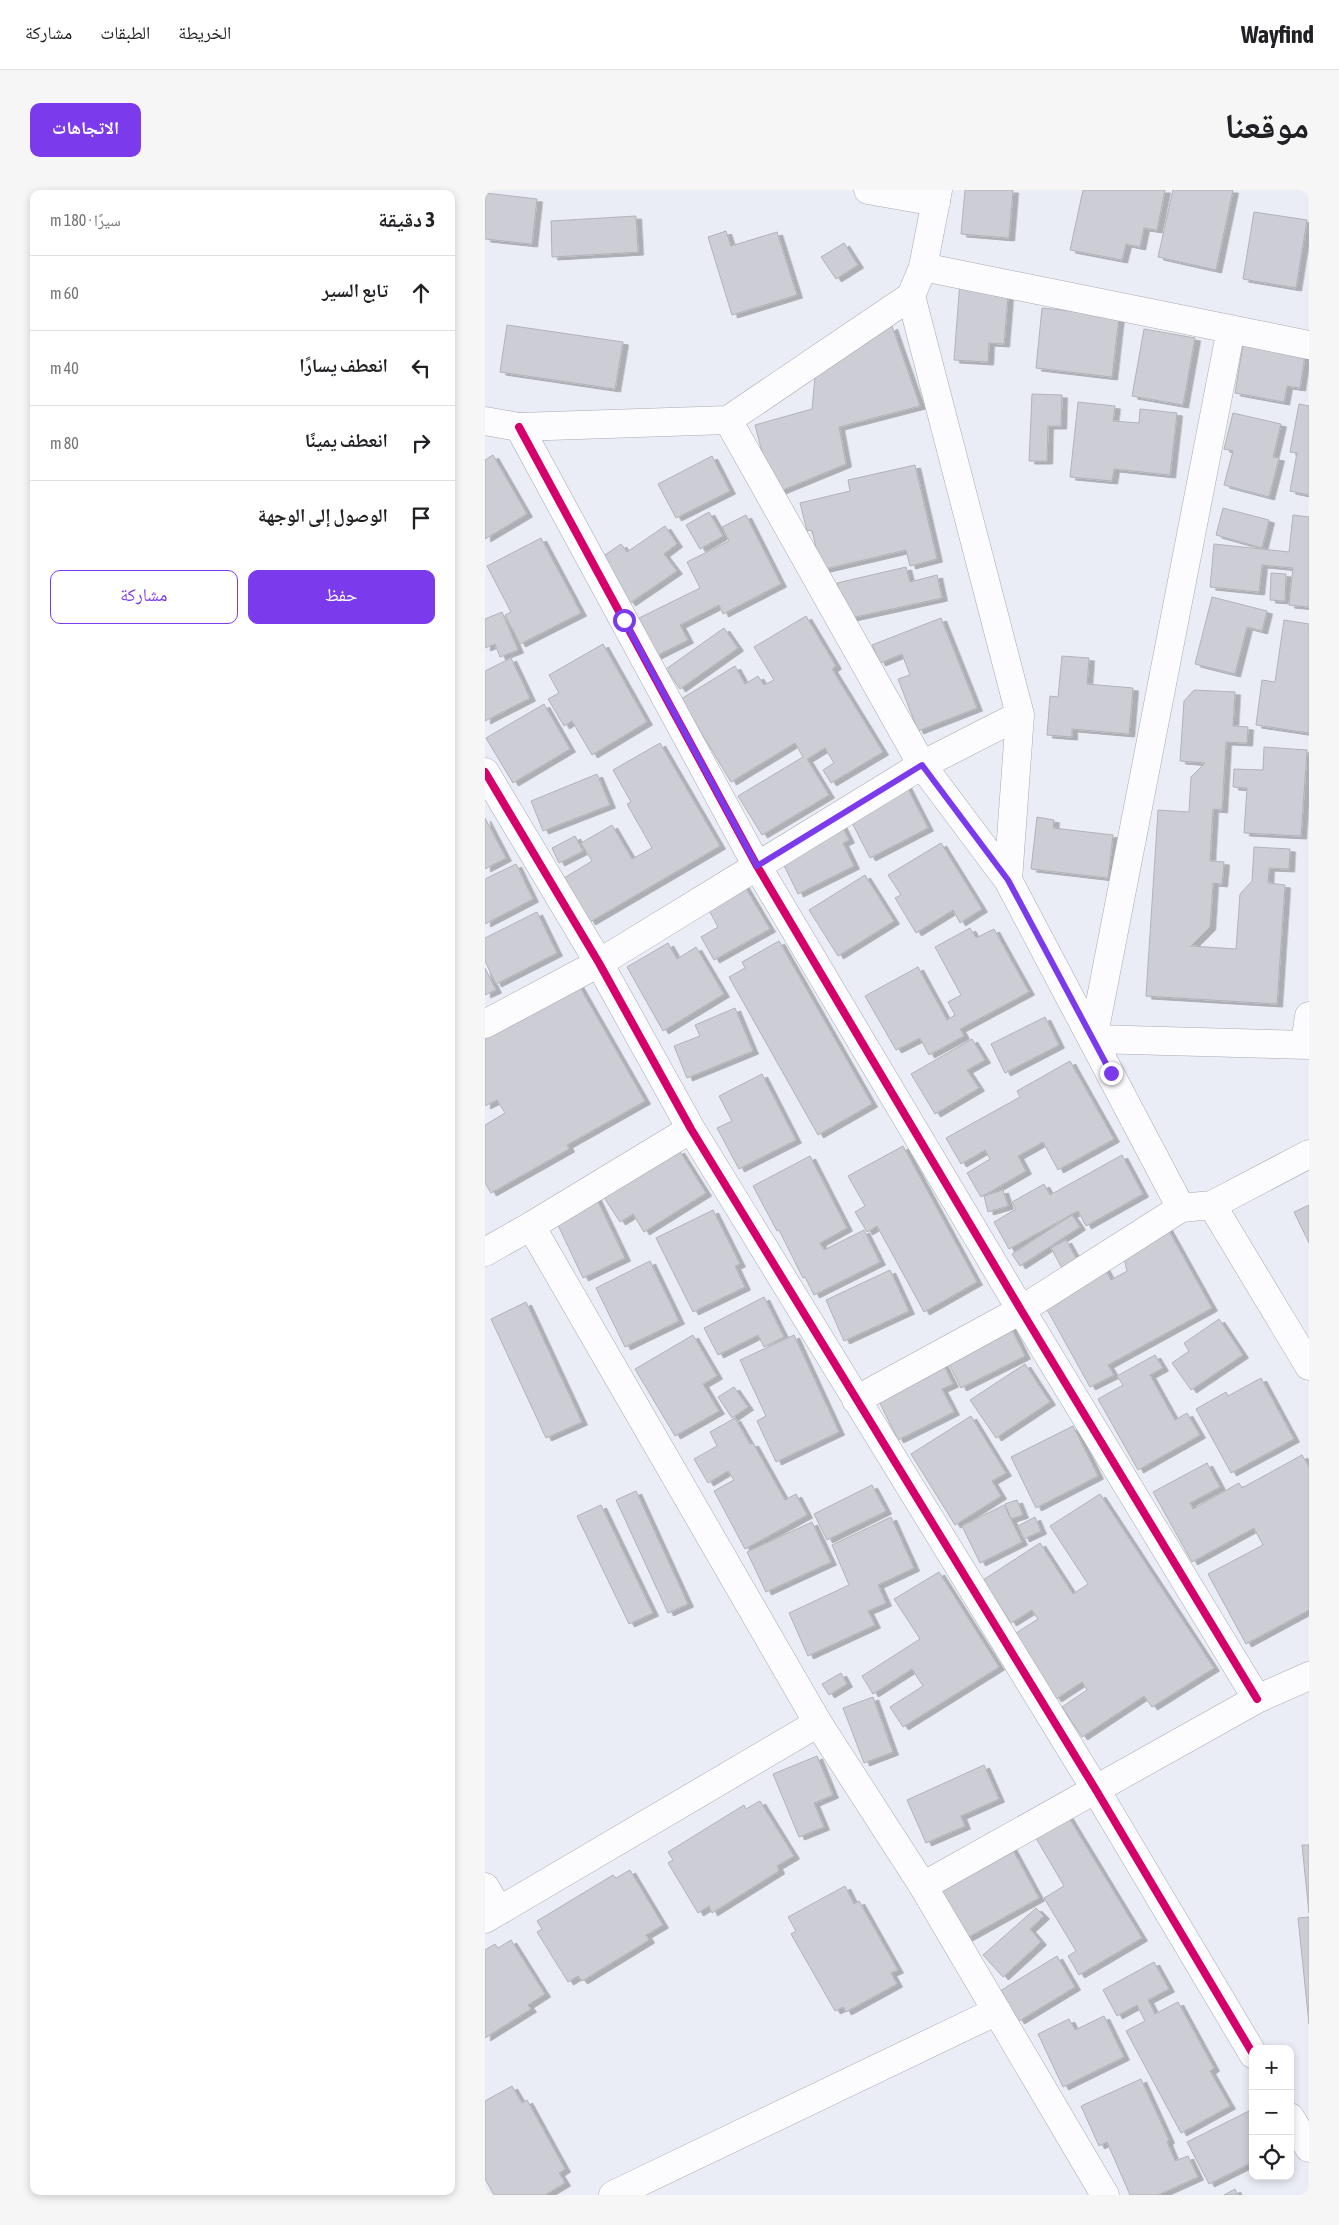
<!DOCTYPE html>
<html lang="ar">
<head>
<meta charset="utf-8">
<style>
  :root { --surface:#fff; --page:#f6f6f6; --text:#202124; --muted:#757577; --line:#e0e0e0; --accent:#7c3aed }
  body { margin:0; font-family:"Asap Condensed","Noto Naskh Arabic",sans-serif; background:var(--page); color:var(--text); direction:rtl }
  .controls { position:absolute; right:15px; bottom:15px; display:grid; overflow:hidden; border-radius:10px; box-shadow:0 2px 8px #0003 }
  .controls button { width:45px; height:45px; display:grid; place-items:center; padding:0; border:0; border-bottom:1px solid var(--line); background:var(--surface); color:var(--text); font:25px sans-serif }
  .stop { position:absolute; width:15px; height:15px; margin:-11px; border:4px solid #7c3aed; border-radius:50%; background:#fff }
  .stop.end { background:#7c3aed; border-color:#fff; box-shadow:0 1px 5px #0008 }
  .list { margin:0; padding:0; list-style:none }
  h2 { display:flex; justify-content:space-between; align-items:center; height:65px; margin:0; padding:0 20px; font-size:21px }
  h2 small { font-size:16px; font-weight:400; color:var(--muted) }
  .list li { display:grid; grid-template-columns:32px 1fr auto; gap:15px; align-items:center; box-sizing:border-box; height:75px; padding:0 20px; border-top:1px solid var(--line) }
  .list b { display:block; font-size:19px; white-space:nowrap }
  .list em { font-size:16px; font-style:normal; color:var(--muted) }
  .actions { display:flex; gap:10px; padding:15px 20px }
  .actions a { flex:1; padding:11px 0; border:1px solid var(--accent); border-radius:10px; text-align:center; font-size:18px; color:var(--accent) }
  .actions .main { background:var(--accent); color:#fff }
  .icon { flex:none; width:28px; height:28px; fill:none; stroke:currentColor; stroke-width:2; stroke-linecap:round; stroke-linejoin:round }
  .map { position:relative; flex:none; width:824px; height:2005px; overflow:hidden; direction:ltr; border-radius:10px }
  header { display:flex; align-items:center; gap:30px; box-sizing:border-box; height:70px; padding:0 25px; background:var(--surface); border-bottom:1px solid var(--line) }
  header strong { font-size:24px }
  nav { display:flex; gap:28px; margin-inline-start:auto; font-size:18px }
  .intro { display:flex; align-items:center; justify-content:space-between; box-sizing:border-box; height:120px; padding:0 30px }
  h1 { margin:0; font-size:35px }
  .button { padding:12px 22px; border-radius:10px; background:var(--accent); color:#fff; font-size:18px; font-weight:700 }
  main { display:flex; gap:30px; padding:0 30px }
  aside { flex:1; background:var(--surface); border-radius:10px; box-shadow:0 2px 8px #0003 }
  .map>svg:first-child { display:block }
  .building { fill:#cdcdd6; stroke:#b2b2b9; filter:url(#shadow) }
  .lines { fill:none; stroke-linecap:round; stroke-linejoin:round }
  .street-casing { stroke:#a8aab1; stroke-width:29 }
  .secondary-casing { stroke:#a8aab1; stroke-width:29 }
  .street { stroke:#fcfcfe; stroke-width:28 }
  .secondary { stroke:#fcfcfe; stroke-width:28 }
  .cycleway-casing { stroke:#fff; stroke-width:11 }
  .cycleway { stroke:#d6006c; stroke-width:8 }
  .route { stroke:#7c3aed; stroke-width:6 }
</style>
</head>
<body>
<header>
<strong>Wayfind</strong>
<nav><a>الخريطة</a><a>الطبقات</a><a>مشاركة</a></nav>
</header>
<div class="intro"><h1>موقعنا</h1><a class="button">الاتجاهات</a></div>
<main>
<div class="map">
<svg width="824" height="2005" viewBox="0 0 824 2005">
  <defs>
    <filter id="shadow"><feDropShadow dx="5.5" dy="3" stdDeviation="0" flood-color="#0004"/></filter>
  </defs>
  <rect width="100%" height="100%" fill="#eaedf6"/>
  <!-- building -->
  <path class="building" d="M 480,0 L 528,0 L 524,48 L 476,44 Z
    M 598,0 L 680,0 L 672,40 L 659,38 L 655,57 L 641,54 L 637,70 L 585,60 Z
    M 688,0 L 748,0 L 731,80 L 673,67 Z
    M 0,3 L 52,9 L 47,54 L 0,49 Z
    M 769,22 L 822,30 L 811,98 L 758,89 Z
    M 151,26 L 153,62 L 67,67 L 66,31 Z
    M 241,41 L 246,56 L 292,42 L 312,105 L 247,125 L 223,47 Z
    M 359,53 L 373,75 L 351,89 L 336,67 Z
    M 475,91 L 524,94 L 519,154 L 504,153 L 503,172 L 469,170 Z
    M 557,118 L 634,126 L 627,187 L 551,178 Z
    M 22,135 L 138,152 L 130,199 L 15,182 Z
    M 407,136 L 435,216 L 354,237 L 361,274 L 288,304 L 270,235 L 327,219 L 330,186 Z
    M 659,139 L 710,148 L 698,215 L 647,206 Z
    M 758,155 L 820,165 L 815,198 L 802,196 L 799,212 L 750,203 Z
    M 547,204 L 577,205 L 576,236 L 563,236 L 562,271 L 544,271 Z
    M 593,212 L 630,216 L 628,231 L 654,233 L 655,219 L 692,223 L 685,285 L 629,279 L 627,291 L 585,287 Z
    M 814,214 L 824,216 L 824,305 L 805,301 L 812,263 L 805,262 Z
    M 748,223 L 796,234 L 788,267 L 794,268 L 784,307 L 739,295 L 748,261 L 739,259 Z
    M 8,265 L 42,324 L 0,349 L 0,270 Z
    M 227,266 L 245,301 L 191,328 L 173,294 Z
    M 430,275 L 452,369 L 425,376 L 421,360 L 336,380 L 327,340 L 322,341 L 315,313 L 365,301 L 363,290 Z
    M 738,318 L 784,330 L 777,358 L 731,345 Z
    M 224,322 L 238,346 L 215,359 L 201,335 Z
    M 261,325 L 296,394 L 238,424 L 234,415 L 195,435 L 203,450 L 171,466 L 152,429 L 215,398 L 202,372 L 244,351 L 237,337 Z
    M 808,325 L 824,327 L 824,417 L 804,415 L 808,378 L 777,375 L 774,402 L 725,397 L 729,354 L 804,362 Z
    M 180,336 L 192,354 L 179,364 L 192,381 L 145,413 L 114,369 L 136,354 L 142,362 Z
    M 56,348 L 96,423 L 35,454 L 20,425 L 26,422 L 2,376 Z
    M 421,377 L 425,392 L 452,385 L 457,408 L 361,429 L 352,393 Z
    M 786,383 L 801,384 L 800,411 L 785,410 Z
    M 727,407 L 782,421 L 777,441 L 762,437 L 750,484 L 710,474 Z
    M 17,422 L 33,460 L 15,467 L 10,454 L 0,458 L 0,429 Z
    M 321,426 L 351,476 L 347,479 L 398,562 L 346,593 L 338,580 L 349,573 L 340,558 L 322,569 L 344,605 L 277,645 L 253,606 L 318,567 L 310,553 L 246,592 L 196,509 L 250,476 L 260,494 L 273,486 L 279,495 L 289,490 L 269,457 Z
    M 456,428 L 492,518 L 433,541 L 413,489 L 425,485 L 417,464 L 395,473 L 387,455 Z
    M 799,430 L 824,434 L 824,543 L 771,535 L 777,490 L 790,492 Z
    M 239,438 L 253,458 L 195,499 L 181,479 Z
    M 118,454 L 162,532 L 107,565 L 87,531 L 79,536 L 63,509 L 74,503 L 64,485 Z
    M 577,466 L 604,468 L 602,494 L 648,498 L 644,544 L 587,539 L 587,547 L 562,545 L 565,506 L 573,507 Z
    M 26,468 L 45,508 L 0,531 L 0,481 Z
    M 709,500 L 750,502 L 748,536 L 763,537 L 762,553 L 741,552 L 737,620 L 728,619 L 725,671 L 739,672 L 737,694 L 728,693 L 725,737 L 706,756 L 751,759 L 755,704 L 767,691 L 769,657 L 805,659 L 804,679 L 784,678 L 783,693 L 800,695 L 792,814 L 661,806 L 673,620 L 704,622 L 706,587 L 720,573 L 695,571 L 699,511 Z
    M 59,514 L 85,559 L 28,593 L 1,548 Z
    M 175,553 L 235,656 L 105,732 L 79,688 L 107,671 L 96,653 L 127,635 L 147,669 L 167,658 L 142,614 L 146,612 L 128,580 Z
    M 779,557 L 822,560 L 816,646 L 759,643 L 762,598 L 748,597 L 749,579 L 778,580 Z
    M 112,584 L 125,615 L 58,641 L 46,611 Z
    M 418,589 L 443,638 L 385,668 L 360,619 Z
    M 352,626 L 364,650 L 358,653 L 369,676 L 313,704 L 290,657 Z
    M 552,627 L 569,630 L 568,638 L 628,645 L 623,688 L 546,679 Z
    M 0,628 L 21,668 L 0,679 Z
    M 90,646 L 98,661 L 74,673 L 67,658 Z
    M 456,653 L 497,719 L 475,733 L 468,720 L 431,743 L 410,708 L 416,705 L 403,685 Z
    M 31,674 L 48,709 L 0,734 L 0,689 Z
    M 380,685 L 409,731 L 353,766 L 324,720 Z
    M 257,692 L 285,739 L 229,770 L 216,747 L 233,737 L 220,713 Z
    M 52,722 L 72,763 L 11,794 L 0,771 L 0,748 Z
    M 485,738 L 491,748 L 509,739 L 544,802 L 475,839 L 479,846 L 444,865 L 435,848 L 411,860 L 380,806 L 433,777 L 462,830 L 470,825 L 463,812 L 476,805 L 450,757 Z
    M 294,751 L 387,914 L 333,945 L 244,787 L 260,778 L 257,772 Z
    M 183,753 L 192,769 L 211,757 L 239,804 L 178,841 L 142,777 Z
    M 0,778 L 11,800 L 0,805 Z
    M 93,794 L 160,911 L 82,955 L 84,959 L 6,1003 L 0,993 L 0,935 L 20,923 L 12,910 L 0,916 L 0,847 Z
    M 250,818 L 268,861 L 202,888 L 189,856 L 215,846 L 210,835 Z
    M 560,827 L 574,855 L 520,883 L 506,854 Z
    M 487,849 L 500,870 L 482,880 L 494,898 L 450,924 L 426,884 Z
    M 585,871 L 629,949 L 573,980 L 558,952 L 533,966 L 541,981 L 496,1007 L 482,983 L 505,969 L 500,960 L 476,974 L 461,948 L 535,907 L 532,901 Z
    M 277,884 L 311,950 L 254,979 L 232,938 L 247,931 L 234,906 Z
    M 418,956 L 492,1092 L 439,1122 L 392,1036 L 382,1042 L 370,1022 L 380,1016 L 363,986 Z
    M 194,960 L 221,1003 L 159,1042 L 148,1024 L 135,1032 L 118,1006 Z
    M 637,965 L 658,1004 L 601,1036 L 593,1021 L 524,1059 L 509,1032 L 531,1019 L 527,1012 L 559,994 L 565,1005 Z
    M 325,966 L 362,1038 L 335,1053 L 339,1060 L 379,1040 L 395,1072 L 329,1105 L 320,1087 L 318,1088 L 294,1040 L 292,1041 L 268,996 Z
    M 107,999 L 140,1068 L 98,1088 L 71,1031 Z
    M 518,1000 L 523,1016 L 503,1022 L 499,1006 Z
    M 824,1015 L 824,1053 L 809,1022 Z
    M 228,1020 L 255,1074 L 250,1076 L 260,1097 L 208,1122 L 171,1048 Z
    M 587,1025 L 595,1037 L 535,1076 L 527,1064 Z
    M 679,1032 L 727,1118 L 623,1175 L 629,1185 L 605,1197 L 555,1107 L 617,1073 L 626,1090 L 642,1081 L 637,1060 Z
    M 581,1050 L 594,1073 L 579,1082 L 566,1058 Z
    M 165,1071 L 194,1131 L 140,1157 L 111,1098 Z
    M 405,1080 L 424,1121 L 359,1151 L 341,1110 Z
    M 279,1107 L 299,1147 L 279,1157 L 273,1145 L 233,1165 L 219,1138 Z
    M 41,1112 L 97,1232 L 61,1248 L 6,1129 Z
    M 734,1129 L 758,1165 L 706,1200 L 687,1173 L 704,1161 L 699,1153 Z
    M 525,1136 L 540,1166 L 476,1198 L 461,1168 Z
    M 208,1145 L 232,1186 L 218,1194 L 234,1221 L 190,1246 L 150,1179 Z
    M 309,1145 L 354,1242 L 291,1272 L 272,1231 L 281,1226 L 255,1170 Z
    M 670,1165 L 678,1178 L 665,1185 L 690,1230 L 702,1223 L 715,1245 L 653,1280 L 613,1209 L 638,1195 L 632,1186 Z
    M 454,1166 L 468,1194 L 457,1199 L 469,1222 L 413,1250 L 388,1199 Z
    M 540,1174 L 565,1212 L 511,1248 L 485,1210 Z
    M 776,1188 L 809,1249 L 746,1283 L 711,1219 L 741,1202 L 743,1206 Z
    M 249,1197 L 263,1217 L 247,1228 L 233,1207 Z
    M 486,1226 L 521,1283 L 507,1291 L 516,1306 L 470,1335 L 426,1264 Z
    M 250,1228 L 265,1254 L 268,1253 L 300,1310 L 311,1304 L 322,1325 L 260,1359 L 229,1301 L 249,1290 L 243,1281 L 223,1293 L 209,1269 L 232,1256 L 225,1242 Z
    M 588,1236 L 613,1286 L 551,1318 L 526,1267 Z
    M 817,1265 L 824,1277 L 824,1420 L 761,1454 L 723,1384 L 778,1355 L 769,1338 L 707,1372 L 668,1302 L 722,1273 L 735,1297 L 705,1313 L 708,1319 L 754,1293 L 757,1298 Z
    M 387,1295 L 401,1321 L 342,1350 L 329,1324 Z
    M 151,1301 L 203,1414 L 183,1423 L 131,1310 Z
    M 615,1304 L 729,1478 L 667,1517 L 659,1506 L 597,1547 L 577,1517 L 602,1500 L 597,1492 L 571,1509 L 528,1445 L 553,1429 L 547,1420 L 526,1433 L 498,1390 L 555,1353 L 588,1404 L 603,1394 L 565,1336 Z
    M 532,1310 L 538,1325 L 526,1329 L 520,1314 Z
    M 116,1315 L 168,1423 L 144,1434 L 92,1326 Z
    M 519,1315 L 537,1352 L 495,1373 L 477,1336 Z
    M 406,1327 L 429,1378 L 393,1395 L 401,1413 L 383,1421 L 390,1435 L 323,1466 L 304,1423 L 364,1395 L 347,1355 Z
    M 550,1327 L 556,1341 L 539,1349 L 533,1336 Z
    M 327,1332 L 346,1372 L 281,1402 L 262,1362 Z
    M 454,1382 L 514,1477 L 418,1537 L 405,1517 L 438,1496 L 427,1479 L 388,1504 L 377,1486 L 435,1449 L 409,1409 Z
    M 356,1483 L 362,1494 L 344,1505 L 337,1494 Z
    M 388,1507 L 408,1562 L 379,1573 L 358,1518 Z
    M 332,1566 L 348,1605 L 329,1613 L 339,1637 L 314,1647 L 288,1584 Z
    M 499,1575 L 514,1609 L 476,1626 L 480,1636 L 441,1653 L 422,1610 Z
    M 275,1611 L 309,1666 L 292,1676 L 294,1681 L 227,1723 L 224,1716 L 213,1723 L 183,1673 L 188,1670 L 183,1662 L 259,1615 L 261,1619 Z
    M 581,1623 L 657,1748 L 594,1785 L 583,1766 L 591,1761 L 559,1708 L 579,1696 L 548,1643 Z
    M 522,1649 L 554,1708 L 482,1748 L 449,1689 Z
    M 817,1655 L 824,1655 L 824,1723 Z
    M 145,1680 L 178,1735 L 161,1745 L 164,1750 L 97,1791 L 93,1786 L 83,1792 L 52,1742 L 57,1739 L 52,1731 L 128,1685 L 131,1688 Z
    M 360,1696 L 369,1714 L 374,1711 L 413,1780 L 406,1783 L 412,1794 L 361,1822 L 358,1817 L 350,1821 L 306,1744 L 311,1741 L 303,1727 Z
    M 551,1718 L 559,1726 L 545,1739 L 556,1752 L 518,1787 L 498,1765 Z
    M 824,1727 L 824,1834 L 813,1728 Z
    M 26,1750 L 60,1804 L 43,1815 L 46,1819 L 0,1848 L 0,1760 L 10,1754 L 13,1758 Z
    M 572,1766 L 590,1797 L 534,1831 L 515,1801 Z
    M 669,1772 L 684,1799 L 663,1810 L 670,1824 L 693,1812 L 729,1878 L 725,1881 L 745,1916 L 696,1943 L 641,1841 L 660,1831 L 652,1815 L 632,1826 L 618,1800 Z
    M 619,1826 L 639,1867 L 578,1897 L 553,1844 L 584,1829 L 590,1840 Z
    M 656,1889 L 684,1950 L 682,1952 L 690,1971 L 703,1966 L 713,1987 L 673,2005 L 645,2005 L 622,1952 L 614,1956 L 596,1916 Z
    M 27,1896 L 37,1913 L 42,1910 L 80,1979 L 74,1983 L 80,1993 L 60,2005 L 9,2005 L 0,1989 L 0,1911 Z
    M 764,1921 L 768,1928 L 768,1972 L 724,1994 L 702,1952 Z
    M 750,1999 L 753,2005 L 739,2005 Z"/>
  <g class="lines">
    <!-- street casing -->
    <g class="street-casing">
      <path id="street" d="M 383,0 L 451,12
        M 746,139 L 608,849 L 824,855
        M 243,230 L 437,575 L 523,690 L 696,1018
        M 34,237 L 272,676 L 536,1120 L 772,1509
        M 0,582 L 114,773 L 206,939 L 611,1600 L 768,1864
        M 523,690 L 535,525
        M 0,834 L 114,773 L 437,575 L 535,525 L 426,106 L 438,77 L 824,155
        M 820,854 L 824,826
        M 727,1015 L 824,1176
        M 46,1036 L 206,939
        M 0,1062 L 46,1036 L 333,1533 L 438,1696 L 620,2005
        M 371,1210 L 536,1120 L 696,1018 L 727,1015 L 824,964
        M 438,1696 L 772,1509 L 824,1486
        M 0,1697 L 14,1721
        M 0,1729 L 333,1533
        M 805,1927 L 824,1958
        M 128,2005 L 512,1821"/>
    </g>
    <!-- secondary casing -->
    <g class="secondary-casing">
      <path id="secondary" d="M 438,77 L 453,0
        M 0,231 L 34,237 L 243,230 L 426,106"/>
    </g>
    <!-- street -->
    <use href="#street" class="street"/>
    <!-- secondary -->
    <use href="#secondary" class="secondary"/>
    <!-- cycleway casing -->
    <g class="cycleway-casing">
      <path id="cycleway" d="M 34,237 L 272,676 L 536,1120 L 772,1509
        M 0,582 L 114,773 L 206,939 L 611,1600 L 768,1864"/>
    </g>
    <!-- cycleway -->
    <use href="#cycleway" class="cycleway"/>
  </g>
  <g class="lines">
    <!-- route -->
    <path class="route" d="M 139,430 L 272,676 L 437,575 L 523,690 L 626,883"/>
  </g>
</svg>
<div class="controls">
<button>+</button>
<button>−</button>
<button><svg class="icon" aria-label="locate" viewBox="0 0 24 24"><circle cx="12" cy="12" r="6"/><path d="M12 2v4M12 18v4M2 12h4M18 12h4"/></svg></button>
</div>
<div class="stop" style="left:139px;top:430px"></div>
<div class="stop end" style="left:626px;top:883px"></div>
</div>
<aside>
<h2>3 دقيقة<small>سيرًا · 180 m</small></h2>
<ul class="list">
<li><svg class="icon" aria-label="ahead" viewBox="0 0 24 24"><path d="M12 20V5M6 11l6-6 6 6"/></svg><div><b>تابع السير</b></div><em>60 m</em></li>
<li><svg class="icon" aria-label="left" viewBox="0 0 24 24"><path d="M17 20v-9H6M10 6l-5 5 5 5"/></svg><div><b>انعطف يسارًا</b></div><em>40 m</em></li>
<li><svg class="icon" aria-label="right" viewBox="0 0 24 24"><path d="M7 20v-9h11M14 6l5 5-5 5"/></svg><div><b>انعطف يمينًا</b></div><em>80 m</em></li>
<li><svg class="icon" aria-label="arrive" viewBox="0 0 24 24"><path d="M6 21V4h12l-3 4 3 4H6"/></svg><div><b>الوصول إلى الوجهة</b></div></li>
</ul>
<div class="actions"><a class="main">حفظ</a><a>مشاركة</a></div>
</aside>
</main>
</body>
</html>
